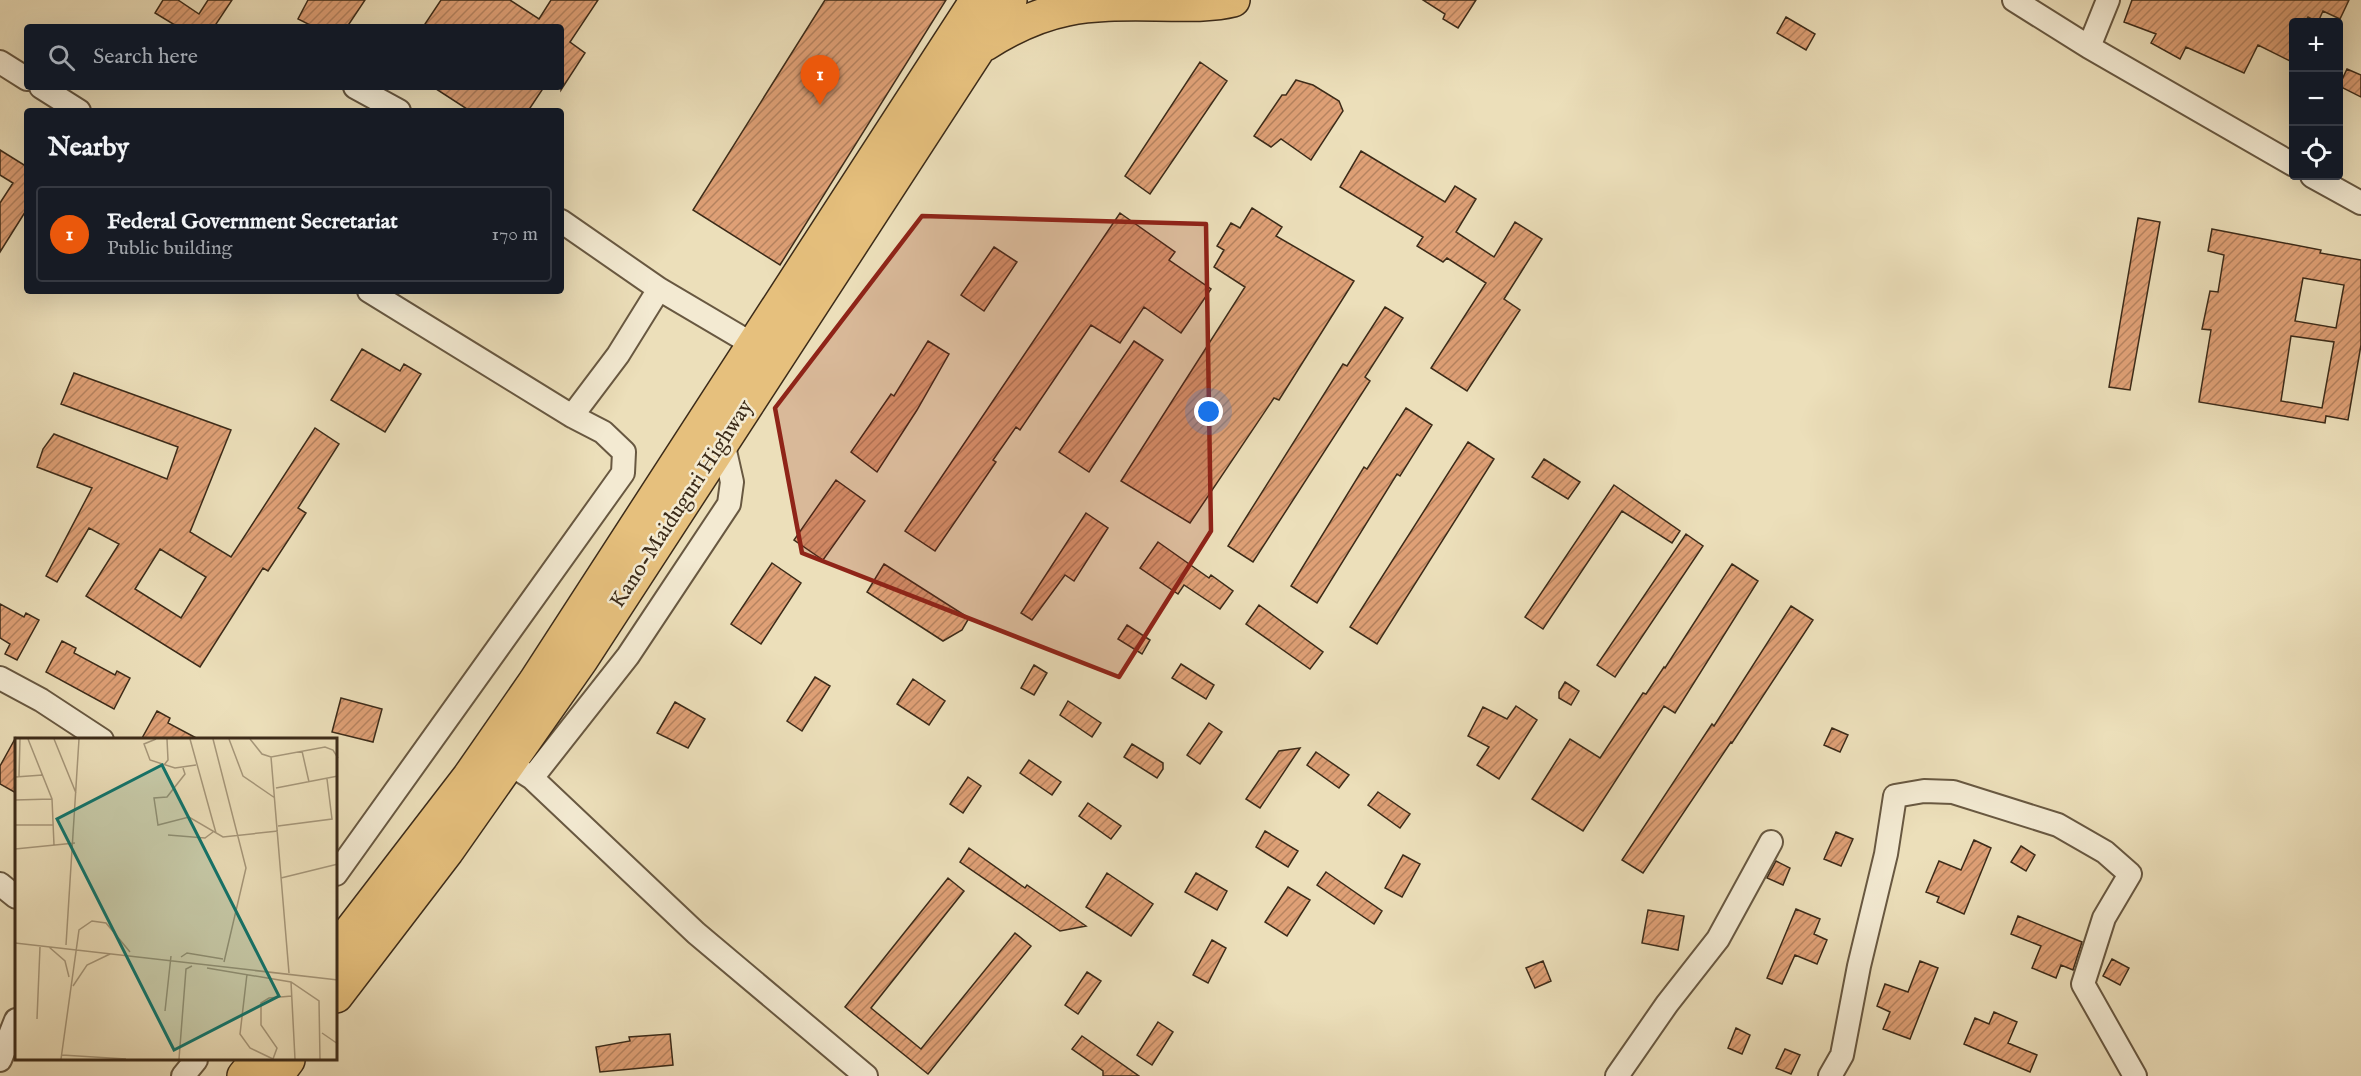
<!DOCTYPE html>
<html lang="en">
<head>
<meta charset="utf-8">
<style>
  :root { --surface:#171b24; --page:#242831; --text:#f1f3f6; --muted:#9ea1a6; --line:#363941; --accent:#ea580c }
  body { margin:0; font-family:"IM FELL English",serif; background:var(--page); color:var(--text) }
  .controls { position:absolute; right:18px; top:18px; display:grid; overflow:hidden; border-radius:6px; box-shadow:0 6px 24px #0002 }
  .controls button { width:54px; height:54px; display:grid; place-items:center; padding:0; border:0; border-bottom:2px solid var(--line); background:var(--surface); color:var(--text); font:30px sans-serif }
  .you { position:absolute; left:1209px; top:412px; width:21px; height:21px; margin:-15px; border:4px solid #fff; border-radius:50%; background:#1a73e8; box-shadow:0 0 0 9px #1a73e833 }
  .badge { display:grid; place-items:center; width:39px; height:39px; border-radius:50%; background:var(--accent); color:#fff; font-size:20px; font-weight:700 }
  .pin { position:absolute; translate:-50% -50px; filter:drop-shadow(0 2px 3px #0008) }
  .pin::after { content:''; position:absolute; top:32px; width:21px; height:18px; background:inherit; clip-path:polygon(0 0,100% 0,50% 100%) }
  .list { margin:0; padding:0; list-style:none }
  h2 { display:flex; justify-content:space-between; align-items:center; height:78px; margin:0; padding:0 24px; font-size:26px }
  h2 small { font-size:20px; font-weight:400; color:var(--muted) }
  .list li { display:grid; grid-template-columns:39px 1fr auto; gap:18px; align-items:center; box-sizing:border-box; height:96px; margin:0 12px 12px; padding:0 12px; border:2px solid var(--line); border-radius:6px }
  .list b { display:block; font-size:22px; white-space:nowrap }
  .list p { margin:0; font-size:20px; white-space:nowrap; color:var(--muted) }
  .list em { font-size:20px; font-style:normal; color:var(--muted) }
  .icon { flex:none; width:33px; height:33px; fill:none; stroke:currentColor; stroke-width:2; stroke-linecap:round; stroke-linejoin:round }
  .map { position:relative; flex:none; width:2361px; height:1076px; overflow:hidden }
  .search { position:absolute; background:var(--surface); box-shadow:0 6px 24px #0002; left:24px; top:24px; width:540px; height:66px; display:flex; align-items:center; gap:15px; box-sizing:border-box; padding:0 21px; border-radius:6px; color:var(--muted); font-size:22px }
  .panel { position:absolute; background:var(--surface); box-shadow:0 6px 24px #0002; left:24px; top:108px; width:540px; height:186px; border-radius:6px }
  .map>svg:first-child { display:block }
  .building { fill:url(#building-hatch); stroke:#3c2b19; stroke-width:1.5; fill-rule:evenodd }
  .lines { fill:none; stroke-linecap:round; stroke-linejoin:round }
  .minor-casing { stroke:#685841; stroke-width:26 }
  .highway-casing { stroke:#3c2b19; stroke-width:36 }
  .minor { stroke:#f3ead2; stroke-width:22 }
  .highway { stroke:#e6c07d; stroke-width:33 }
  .marked { fill:#8f2418; fill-opacity:0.2; stroke:#8f2418; stroke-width:4.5; stroke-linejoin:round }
  .labels { text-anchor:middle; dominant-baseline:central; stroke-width:5; stroke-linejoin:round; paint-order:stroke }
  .street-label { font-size:22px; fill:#3c2b19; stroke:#f3ead2 }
  .inset-road { fill:none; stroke:#a6977a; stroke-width:1.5 }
  .view { fill:#0f766e; fill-opacity:0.15; stroke:#0f766e; stroke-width:3 }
  .inset-edge { fill:none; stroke:#3c2b19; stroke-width:3 }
</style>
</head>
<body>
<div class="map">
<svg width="2361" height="1076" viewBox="0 0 2361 1076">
  <defs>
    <pattern id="building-hatch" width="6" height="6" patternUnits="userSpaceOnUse" patternTransform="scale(1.5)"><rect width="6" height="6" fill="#dfa076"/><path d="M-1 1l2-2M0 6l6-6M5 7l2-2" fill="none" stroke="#b68360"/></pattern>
  </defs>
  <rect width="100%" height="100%" fill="#ecdfba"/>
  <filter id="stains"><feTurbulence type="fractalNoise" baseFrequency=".00333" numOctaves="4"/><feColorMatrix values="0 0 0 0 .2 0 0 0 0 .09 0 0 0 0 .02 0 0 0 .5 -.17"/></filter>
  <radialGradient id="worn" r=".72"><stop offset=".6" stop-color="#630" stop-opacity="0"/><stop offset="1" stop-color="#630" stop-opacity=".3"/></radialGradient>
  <!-- building -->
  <path class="building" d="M 163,0 L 178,0 L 199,14 L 208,0 L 232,0 L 216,24 L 220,27 L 178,27 L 155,13 Z
    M 308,0 L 365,0 L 347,27 L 314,27 L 298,19 Z
    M 441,0 L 510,0 L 539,19 L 551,0 L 598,0 L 570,42 L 585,53 L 561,90 L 561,27 L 423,27 Z
    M 825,0 L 946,0 L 780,265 L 693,210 Z
    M 1423,0 L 1476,0 L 1458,28 L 1443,19 L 1445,14 Z
    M 2132,0 L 2349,0 L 2340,19 L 2323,11 L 2318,22 L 2308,17 L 2305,22 L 2294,22 L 2294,63 L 2258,45 L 2244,73 L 2186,47 L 2180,59 L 2151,43 L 2156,34 L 2124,22 Z
    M 1786,17 L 1815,34 L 1806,50 L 1777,33 Z
    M 1200,62 L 1227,81 L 1150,194 L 1125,176 Z
    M 2347,69 L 2361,75 L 2361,97 L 2339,86 Z
    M 1296,80 L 1313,85 L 1339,101 L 1343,111 L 1311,160 L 1281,139 L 1271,147 L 1254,136 L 1282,95 L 1286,95 Z
    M 433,87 L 544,87 L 528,111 L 470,111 Z
    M 0,150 L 24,165 L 27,161 L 27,209 L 0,252 L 0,203 L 13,183 L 0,175 Z
    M 1361,151 L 1445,202 L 1455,186 L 1476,199 L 1456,232 L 1494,257 L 1515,222 L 1542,239 L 1504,299 L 1520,310 L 1467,391 L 1431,368 L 1486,283 L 1447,258 L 1443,262 L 1417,246 L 1423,237 L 1340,187 Z
    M 1252,208 L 1282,227 L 1276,236 L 1354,281 L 1279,400 L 1274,398 L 1190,523 L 1121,481 L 1245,287 L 1214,267 L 1224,250 L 1217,246 L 1231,223 L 1240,228 Z
    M 1120,213 L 1175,252 L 1169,260 L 1211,289 L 1181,333 L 1144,307 L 1120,343 L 1091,325 L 1020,430 L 1016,427 L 993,460 L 996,462 L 935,551 L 905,531 Z
    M 2138,218 L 2160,222 L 2130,390 L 2109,387 Z
    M 2212,229 L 2321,250 L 2320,253 L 2361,260 L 2361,345 L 2348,420 L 2326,416 L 2325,423 L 2199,402 L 2211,330 L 2202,329 L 2210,291 L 2218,292 L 2224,255 L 2208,251 ZM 2303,278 L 2344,285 L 2336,328 L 2295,321 ZM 2291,336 L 2334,342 L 2322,408 L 2281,401 Z
    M 994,247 L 1017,262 L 984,311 L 961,295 Z
    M 1385,307 L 1403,318 L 1365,377 L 1370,381 L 1253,562 L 1228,546 L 1343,364 L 1347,366 Z
    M 928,341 L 949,354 L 917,410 L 877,472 L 851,452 L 891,394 L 894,396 Z
    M 1134,341 L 1163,360 L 1089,472 L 1059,452 Z
    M 362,349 L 400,371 L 404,364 L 421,374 L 385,432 L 331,400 Z
    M 74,373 L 231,430 L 190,532 L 231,557 L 315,428 L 339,444 L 298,508 L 306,513 L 268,571 L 263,568 L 200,667 L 86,596 L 119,544 L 89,528 L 57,582 L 46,576 L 92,488 L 37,467 L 43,449 L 54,434 L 167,479 L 178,447 L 61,404 ZM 160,549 L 206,577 L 181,618 L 135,589 Z
    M 1406,408 L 1432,425 L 1400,476 L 1397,474 L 1317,603 L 1291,586 L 1364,467 L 1367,469 Z
    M 1468,442 L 1494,459 L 1377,644 L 1350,627 Z
    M 1544,459 L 1580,482 L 1568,499 L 1532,477 Z
    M 836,480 L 865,501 L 823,560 L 794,540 Z
    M 1614,485 L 1680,531 L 1672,543 L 1622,511 L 1543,629 L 1525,617 Z
    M 1086,513 L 1108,528 L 1074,581 L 1065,575 L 1032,620 L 1021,613 Z
    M 1686,534 L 1703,546 L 1615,677 L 1597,665 Z
    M 1158,542 L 1209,578 L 1211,575 L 1233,591 L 1220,609 L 1184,585 L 1178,594 L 1140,568 Z
    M 772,563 L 801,583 L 761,644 L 731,624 Z
    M 884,564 L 969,618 L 962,630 L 943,641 L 867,592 Z
    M 1732,564 L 1758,581 L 1675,713 L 1664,706 L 1583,831 L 1532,799 L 1570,739 L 1600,758 L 1643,693 L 1646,694 L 1664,667 L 1665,668 Z
    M 0,604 L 24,617 L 26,613 L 39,620 L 17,660 L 5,654 L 10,644 L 0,638 Z
    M 1259,605 L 1323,652 L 1310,669 L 1246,624 Z
    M 1791,606 L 1813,620 L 1732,743 L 1731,742 L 1643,873 L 1622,860 L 1712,724 L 1714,726 Z
    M 1127,625 L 1150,640 L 1142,654 L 1118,639 Z
    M 62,641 L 76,648 L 74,653 L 115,675 L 117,671 L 130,678 L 114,709 L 46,672 Z
    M 1181,664 L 1214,685 L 1206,699 L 1172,678 Z
    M 1034,665 L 1047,673 L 1034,695 L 1021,688 Z
    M 815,677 L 830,686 L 802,731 L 787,721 Z
    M 913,679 L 945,701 L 929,725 L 897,704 Z
    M 1565,682 L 1579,691 L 1571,705 L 1559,698 L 1559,692 Z
    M 341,698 L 382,709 L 373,742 L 332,732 Z
    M 1068,701 L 1101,723 L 1092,737 L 1060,715 Z
    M 675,702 L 705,719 L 688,748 L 657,733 Z
    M 1516,706 L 1537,720 L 1499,779 L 1477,765 L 1489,747 L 1468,736 L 1483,707 L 1507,719 Z
    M 157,711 L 170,718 L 168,723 L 200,740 L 141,740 Z
    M 1209,723 L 1222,732 L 1200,764 L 1187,755 Z
    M 1832,728 L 1848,735 L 1840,752 L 1824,745 Z
    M 16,737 L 16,793 L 0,784 L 0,766 Z
    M 1132,744 L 1163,763 L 1163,769 L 1157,778 L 1124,757 Z
    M 1300,748 L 1260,808 L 1246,799 L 1279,751 Z
    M 1316,752 L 1349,775 L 1339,788 L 1307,765 Z
    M 1029,760 L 1061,782 L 1052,795 L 1020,773 Z
    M 968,777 L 981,786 L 963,813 L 950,804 Z
    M 1378,792 L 1410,814 L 1400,828 L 1368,805 Z
    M 1088,803 L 1121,826 L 1111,839 L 1079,816 Z
    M 1265,831 L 1298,851 L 1288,867 L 1256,847 Z
    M 1836,832 L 1853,839 L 1841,866 L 1824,859 Z
    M 1974,840 L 1991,848 L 1964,914 L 1937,902 L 1939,897 L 1926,892 L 1939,861 L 1961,870 Z
    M 2021,846 L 2035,855 L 2026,871 L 2011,862 Z
    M 969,848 L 1025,888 L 1027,885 L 1086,926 L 1060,931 L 960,862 Z
    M 1403,855 L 1420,864 L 1402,897 L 1385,888 Z
    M 1776,861 L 1790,868 L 1783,885 L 1767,878 Z
    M 1326,872 L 1382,911 L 1374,924 L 1317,885 Z
    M 1107,873 L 1153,904 L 1131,936 L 1086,907 Z
    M 1196,873 L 1227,891 L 1217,910 L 1185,892 Z
    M 948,878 L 964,891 L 871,1008 L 921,1049 L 1015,933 L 1031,946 L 928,1074 L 845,1007 Z
    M 1288,887 L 1310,900 L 1287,936 L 1265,922 Z
    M 1796,909 L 1820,919 L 1814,934 L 1827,940 L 1817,964 L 1795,955 L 1782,984 L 1767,978 Z
    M 1648,910 L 1684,916 L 1678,950 L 1642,943 Z
    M 2018,916 L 2082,942 L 2073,970 L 2061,965 L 2056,978 L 2032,968 L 2041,946 L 2011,934 Z
    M 1212,940 L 1226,948 L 1208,983 L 1193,975 Z
    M 2112,959 L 2129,968 L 2120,985 L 2103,976 Z
    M 1543,961 L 1551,981 L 1535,988 L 1526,968 Z
    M 1920,961 L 1938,968 L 1910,1039 L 1883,1029 L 1890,1012 L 1877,1006 L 1885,984 L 1908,992 Z
    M 1087,972 L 1101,981 L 1078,1014 L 1065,1005 Z
    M 1994,1012 L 2017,1022 L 2008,1043 L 2037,1055 L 2030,1072 L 1964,1044 L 1975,1018 L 1989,1024 Z
    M 1158,1022 L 1173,1032 L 1152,1065 L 1137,1055 Z
    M 1736,1028 L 1750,1035 L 1742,1054 L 1728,1048 Z
    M 670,1034 L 673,1065 L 600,1072 L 596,1047 L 630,1041 L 629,1037 Z
    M 1082,1036 L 1139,1076 L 1103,1076 L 1103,1071 L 1072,1049 Z
    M 1785,1049 L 1800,1055 L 1791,1074 L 1776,1068 Z"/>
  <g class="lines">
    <!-- minor casing -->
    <g class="minor-casing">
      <path id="minor" d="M 2014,0 L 2089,47 L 2294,165
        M 2089,47 L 2108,0
        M 0,62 L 27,79
        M 41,87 L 79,111
        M 355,87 L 399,111
        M 2312,176 L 2361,203
        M 561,221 L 659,289 L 764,351
        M 572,416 L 618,355 L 659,289
        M 0,678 L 41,700 L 102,740
        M 510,764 L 532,778 L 696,933 L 866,1076
        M 532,778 L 628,656 L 729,504 L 732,482 L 723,442
        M 336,874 L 623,473 L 624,452 L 603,432 L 572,416 L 369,291
        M 0,884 L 16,897
        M 0,1060 L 16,1020
        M 183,1076 L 196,1060
        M 1617,1076 L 1667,1004 L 1718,939 L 1771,842
        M 1830,1076 L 1842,1055 L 1859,966 L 1886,854 L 1895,796 L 1924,791 L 1953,792 L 2058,825 L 2105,852 L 2130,874 L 2104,918 L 2083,984 L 2135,1076"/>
    </g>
    <!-- highway casing -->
    <g class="highway-casing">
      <path id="highway" d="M 985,44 C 1046,5 1085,3 1156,4 C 1182,4 1208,6 1233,0
        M 336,950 L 469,777 L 535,682 L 977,0
        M 336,996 L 447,851 L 581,660 L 1010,0
        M 244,1076 L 257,1060
        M 276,1076 L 288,1060"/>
    </g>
    <!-- minor -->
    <use href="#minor" class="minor"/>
    <!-- highway -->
    <use href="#highway" class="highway"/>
  </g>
  <!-- marked area -->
  <path class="marked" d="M 922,216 L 1206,224 L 1211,531 L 1119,677 L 802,553 L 775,408 Z"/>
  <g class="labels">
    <!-- street labels -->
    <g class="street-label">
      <text transform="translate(682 504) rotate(-57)">Kano-Maiduguri Highway</text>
    </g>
  </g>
  <!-- overview -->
  <g transform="translate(15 738)">
    <rect width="322" height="322" fill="#ecdfba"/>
    <path class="inset-road" d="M 13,1 L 37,61 L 39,107M 39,1 L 61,55M 141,1 L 129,6 L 135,22 L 160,30 L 181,27M 175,1 L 201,95M 198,1 L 231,130 L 209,224M 214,1 L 228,38 L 260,60M 235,1 L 247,16 L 256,19 L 310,9 L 318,12 L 323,20M 287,13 L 294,44M 256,19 L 274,235M 149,27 L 153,22 L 152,1M 168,30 L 170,36 L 152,59 L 139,60 L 143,87 L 174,79 L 208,99 L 263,93M 0,39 L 28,37M 4,39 L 5,1M 261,50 L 323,38M 0,62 L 37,61M 0,87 L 38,87M 263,88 L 317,81 L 312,41M 153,97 L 190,100 L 198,94M 0,111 L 60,105M 266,140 L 323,126M 0,205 L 323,242M 51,207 L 64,1M 34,209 L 50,223 L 54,239M 166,219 L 172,215 L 208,221M 192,230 L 276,244 L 304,263 L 305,321M 232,236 L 225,296 L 235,310 L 258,321M 276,244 L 280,321M 58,248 L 72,227 L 95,216M 150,273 L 156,218M 22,281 L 25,209M 307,295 L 323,306M 47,317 L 111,321M 46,321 L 64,192 L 77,183 L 91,185 L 115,214M 164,321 L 171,231 L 177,228M 258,321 L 262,310 L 246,287 L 246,265 L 254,260 L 277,258"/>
    <path class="view" d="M 147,27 L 264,258 L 159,312 L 42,81 Z"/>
    <rect width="322" height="322" class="inset-edge"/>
  </g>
  <rect width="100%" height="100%" filter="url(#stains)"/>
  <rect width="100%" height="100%" fill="url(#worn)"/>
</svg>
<div class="controls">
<button>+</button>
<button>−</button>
<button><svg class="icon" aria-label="locate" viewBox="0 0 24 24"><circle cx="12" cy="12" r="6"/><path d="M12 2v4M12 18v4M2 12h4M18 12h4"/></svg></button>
</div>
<div class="you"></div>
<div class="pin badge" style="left:820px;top:105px">1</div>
<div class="search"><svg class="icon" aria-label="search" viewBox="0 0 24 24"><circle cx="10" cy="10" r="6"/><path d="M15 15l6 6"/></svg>Search here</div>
<section class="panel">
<h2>Nearby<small></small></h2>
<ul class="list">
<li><span class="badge">1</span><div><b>Federal Government Secretariat</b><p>Public building</p></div><em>170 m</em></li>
</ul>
</section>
</div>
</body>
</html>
